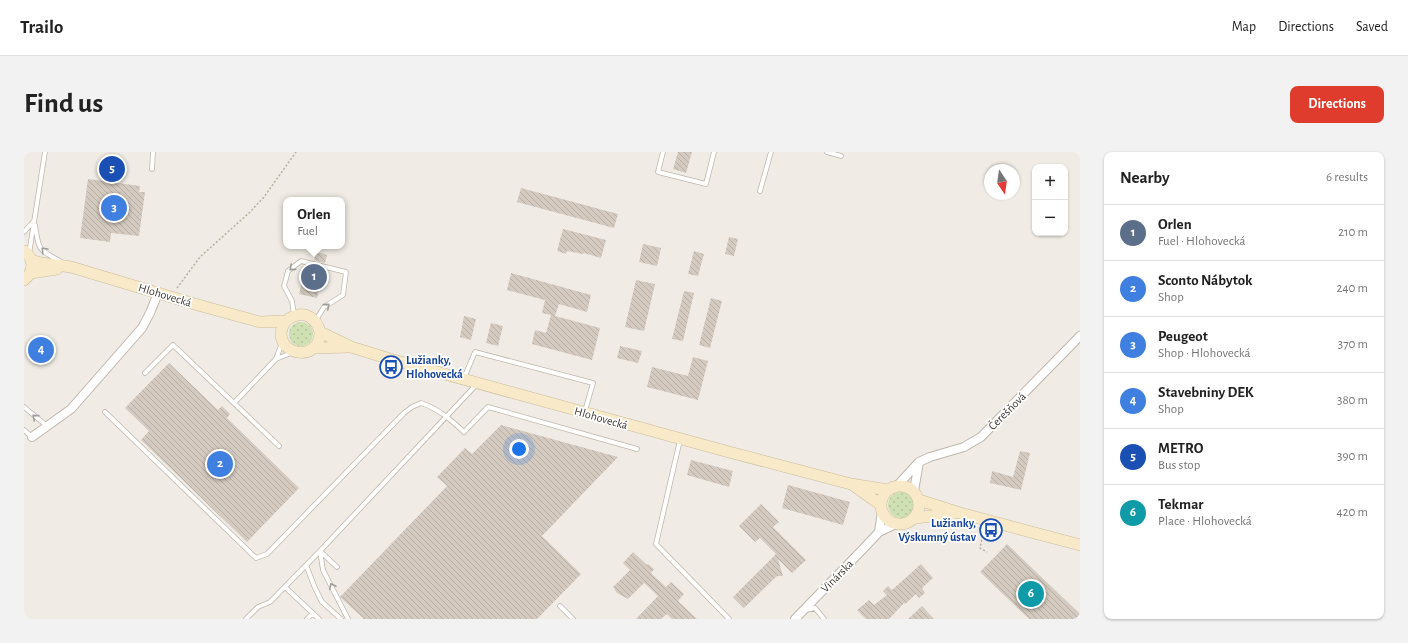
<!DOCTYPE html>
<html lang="en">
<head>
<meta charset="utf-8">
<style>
  :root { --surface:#fff; --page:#f2f2f2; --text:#222; --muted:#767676; --line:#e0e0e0; --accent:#e03c2d }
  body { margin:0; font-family:"Alegreya Sans",sans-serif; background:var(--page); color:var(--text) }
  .controls { position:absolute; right:12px; top:12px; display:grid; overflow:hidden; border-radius:8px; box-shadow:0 1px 3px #0004 }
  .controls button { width:36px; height:36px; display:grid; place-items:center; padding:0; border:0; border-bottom:1px solid var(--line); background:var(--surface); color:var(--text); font:20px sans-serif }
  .compass { position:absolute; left:960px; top:12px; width:36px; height:36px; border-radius:50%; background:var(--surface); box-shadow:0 1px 3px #0004; rotate:167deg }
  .you { position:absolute; left:495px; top:297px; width:14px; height:14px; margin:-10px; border:3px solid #fff; border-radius:50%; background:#1a73e8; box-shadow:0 0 0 6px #1a73e833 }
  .badge { display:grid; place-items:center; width:26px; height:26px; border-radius:50%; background:var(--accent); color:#fff; font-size:13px; font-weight:700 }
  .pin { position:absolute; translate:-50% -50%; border:2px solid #fff; box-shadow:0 1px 4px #0006 }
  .popup { position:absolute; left:259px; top:45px; width:62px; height:52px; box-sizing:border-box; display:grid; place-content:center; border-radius:8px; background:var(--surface); filter:drop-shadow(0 1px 3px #0005); font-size:13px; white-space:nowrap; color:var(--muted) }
  .popup b { font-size:15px; color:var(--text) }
  .popup::after { content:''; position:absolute; left:50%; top:100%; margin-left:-8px; border:8px solid transparent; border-top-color:var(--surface) }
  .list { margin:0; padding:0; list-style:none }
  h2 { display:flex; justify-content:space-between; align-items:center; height:52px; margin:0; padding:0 16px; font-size:17px }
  h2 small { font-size:13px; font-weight:400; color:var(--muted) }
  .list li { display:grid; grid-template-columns:26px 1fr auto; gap:12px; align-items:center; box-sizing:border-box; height:56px; padding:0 16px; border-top:1px solid var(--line) }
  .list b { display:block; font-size:15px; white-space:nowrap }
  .list p { margin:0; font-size:13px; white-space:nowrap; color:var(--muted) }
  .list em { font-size:13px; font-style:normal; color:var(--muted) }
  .map { position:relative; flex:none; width:1056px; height:467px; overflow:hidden; border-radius:8px }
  header { display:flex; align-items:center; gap:24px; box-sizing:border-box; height:56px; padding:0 20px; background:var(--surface); border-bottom:1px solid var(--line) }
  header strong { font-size:19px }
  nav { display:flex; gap:22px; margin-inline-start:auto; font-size:14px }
  .intro { display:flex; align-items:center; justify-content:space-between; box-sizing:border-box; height:96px; padding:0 24px }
  h1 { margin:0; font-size:28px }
  .button { padding:10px 18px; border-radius:8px; background:var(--accent); color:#fff; font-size:14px; font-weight:700 }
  main { display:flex; gap:24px; padding:0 24px }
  aside { flex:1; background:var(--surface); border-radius:8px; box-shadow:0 1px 3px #0004 }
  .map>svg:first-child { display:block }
  .grass { fill:url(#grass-dots) }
  .building { fill:url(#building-back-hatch) }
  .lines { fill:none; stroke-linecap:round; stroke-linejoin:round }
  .service-casing { stroke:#beb6ac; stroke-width:5.5 }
  .minor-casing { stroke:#beb6ac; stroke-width:10 }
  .secondary-casing { stroke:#cbbb9a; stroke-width:12 }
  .path { stroke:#bbae9c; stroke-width:1.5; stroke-dasharray:2 2; stroke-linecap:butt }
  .service { stroke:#fff; stroke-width:4 }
  .minor { stroke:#fff; stroke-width:8 }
  .secondary { stroke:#f8e9c8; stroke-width:11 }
  .oneway { stroke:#a09e9a }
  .labels { text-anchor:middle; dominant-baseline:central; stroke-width:3.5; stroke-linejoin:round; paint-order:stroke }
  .street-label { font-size:12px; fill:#423d36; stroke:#fff }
  .transit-label { font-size:12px; font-weight:bold; fill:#164399; stroke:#fff; text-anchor:start }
</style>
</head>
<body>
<header>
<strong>Trailo</strong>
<nav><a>Map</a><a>Directions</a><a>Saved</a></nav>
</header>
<div class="intro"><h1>Find us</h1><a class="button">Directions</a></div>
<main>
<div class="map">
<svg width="1056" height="467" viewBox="0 0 1056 467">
  <defs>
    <pattern id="grass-dots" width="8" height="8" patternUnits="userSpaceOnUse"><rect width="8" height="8" fill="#cfe0b3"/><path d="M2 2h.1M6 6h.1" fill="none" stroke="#b3c19b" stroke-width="1.8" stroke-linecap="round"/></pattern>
    <pattern id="building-back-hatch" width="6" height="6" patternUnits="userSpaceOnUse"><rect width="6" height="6" fill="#d4cabf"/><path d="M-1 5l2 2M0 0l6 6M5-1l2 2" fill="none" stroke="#b7aea5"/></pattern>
  </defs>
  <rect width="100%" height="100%" fill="#f0ece5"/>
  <!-- grass -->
  <path class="grass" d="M265 182a12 12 0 1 1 24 0a12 12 0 1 1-24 0Z
    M864 353a13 13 0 1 1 26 0a13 13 0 1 1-26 0Z"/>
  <!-- building -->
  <path class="building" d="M 654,0 L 668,0 L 662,21 L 649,17 Z
    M 64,27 L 116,34 L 115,40 L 121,40 L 115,84 L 87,81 L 86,90 L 56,86 Z
    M 497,36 L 594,62 L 590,76 L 493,50 Z
    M 539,77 L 582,88 L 577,106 L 560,101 L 559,102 L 543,99 L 542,102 L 533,99 Z
    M 705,85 L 714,87 L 710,104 L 701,102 Z
    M 619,92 L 637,96 L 633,114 L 615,110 Z
    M 670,99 L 680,102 L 674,124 L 664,122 Z
    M 292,100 L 303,103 L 301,111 L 290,108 Z
    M 288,115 L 299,118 L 293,146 L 275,142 L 278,130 L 284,131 Z
    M 487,121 L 567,143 L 563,160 L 535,152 L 531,164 L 576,176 L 568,208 L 508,192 L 511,178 L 522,181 L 527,163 L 518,161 L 521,148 L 483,138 Z
    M 612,128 L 631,132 L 620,179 L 601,175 Z
    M 660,139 L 670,141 L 659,189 L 648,187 Z
    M 687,146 L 698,149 L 686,196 L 675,193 Z
    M 440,164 L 452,167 L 447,188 L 436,185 Z
    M 467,171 L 479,174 L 474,194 L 462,191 Z
    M 596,194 L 618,199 L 614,211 L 593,206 Z
    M 669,205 L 684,209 L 674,248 L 623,235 L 628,215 L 664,224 Z
    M 145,211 L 194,258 L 198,254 L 206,262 L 203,266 L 275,336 L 223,390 L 117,288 L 125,279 L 101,256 Z
    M 477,273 L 594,305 L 518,384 L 557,422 L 513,467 L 340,467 L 316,445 L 423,334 L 413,325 L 441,296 L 448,302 Z
    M 996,299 L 1006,301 L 997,338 L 966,331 L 968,319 L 989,325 Z
    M 667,308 L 709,319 L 705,335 L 663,323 Z
    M 764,333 L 826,350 L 819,373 L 758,356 Z
    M 737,352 L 755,370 L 749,375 L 782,408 L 768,421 L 754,407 L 759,424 L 753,424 L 720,456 L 709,445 L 752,402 L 736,386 L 731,390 L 715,374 Z
    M 983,392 L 1056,462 L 1056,467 L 1005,467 L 956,420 Z
    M 609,400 L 623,413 L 624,412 L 630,417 L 627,421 L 642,435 L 647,430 L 660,442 L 654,449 L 673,467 L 648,467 L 643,462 L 637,467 L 612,467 L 634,444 L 620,431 L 604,447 L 593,441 L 589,435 L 606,418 L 599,411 Z
    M 897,412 L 909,426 L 898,436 L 901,441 L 895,446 L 892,442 L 881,452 L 880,451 L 865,467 L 842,467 L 833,458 L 845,448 L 850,453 L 863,443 L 859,439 L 864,434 L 868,438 Z
    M 898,454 L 910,467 L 884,467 Z"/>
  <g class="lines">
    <!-- service casing -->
    <g class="service-casing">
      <path id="service" d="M 639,0 L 634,20 L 682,32 L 690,0
        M 803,0 L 817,4
        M 128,17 L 129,0
        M 736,39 L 747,0
        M 11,73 C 15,102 16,97 39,111
        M 0,80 L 10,69
        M 5,102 L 21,0
        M 270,163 L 268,149 L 260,134 L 264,119 L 277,109 L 322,120 L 319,143 L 300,155 L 292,168
        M 252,207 L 258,191
        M 121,221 L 149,193 L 255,294
        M 440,226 L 451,200 L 569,231 L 561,259
        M 210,251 L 252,207 L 267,201
        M 0,255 L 23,274
        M 81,260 L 232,406 L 243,402 L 380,261 L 388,255 L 397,251 C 415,257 427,268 440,280 L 464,255 L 613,297
        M 0,278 L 8,285
        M 656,288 L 632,392 L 705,467
        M 296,399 L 299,418 L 324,467
        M 297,400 L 313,415
        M 282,413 L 291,436 L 298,450 L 317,467
        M 261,435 L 295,467
        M 536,454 L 549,467
        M 781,458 L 791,456 L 800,467
        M 222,467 L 234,455 L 246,450 L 296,399 L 453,232
        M 283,467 L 289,461"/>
    </g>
    <!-- minor casing -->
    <g class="minor-casing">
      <path id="minor" d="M 8,285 L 47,257 L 118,176 L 126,161 L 134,141
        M 873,334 L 895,310 L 906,305 L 940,295 L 957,285 L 1056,184
        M 890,339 L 895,310
        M 855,380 L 858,359
        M 771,467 L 838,398 L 855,380 L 872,372"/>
    </g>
    <!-- secondary casing -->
    <g class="secondary-casing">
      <path id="secondary" d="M 0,99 C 11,107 10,120 0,128
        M 7,108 L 17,111 L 47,115 L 174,153 L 236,170 L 262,169
        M 7,121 L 33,117
        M 296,180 C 296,212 250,203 258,176 C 260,171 263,167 268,165 C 281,158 293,167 296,180 L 327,195 L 366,207 L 705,300 L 827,332 L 864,338
        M 289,196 L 325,195
        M 829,333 L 857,353
        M857 353a19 19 0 1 1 38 0a19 19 0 1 1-38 0Z
        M 895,348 L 936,361 L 1056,393
        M 891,366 L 932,361"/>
    </g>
    <!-- path -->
    <path class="path" d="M 153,136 L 176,105 L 226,60 L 240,45 L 272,0
      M 960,376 L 956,396 L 963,400"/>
    <!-- service -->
    <use href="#service" class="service"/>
    <!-- minor -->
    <use href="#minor" class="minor"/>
    <!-- secondary -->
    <use href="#secondary" class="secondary"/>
  </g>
  <!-- one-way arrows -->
  <defs><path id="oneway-chevron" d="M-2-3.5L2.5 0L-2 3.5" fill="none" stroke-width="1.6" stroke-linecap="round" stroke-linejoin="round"/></defs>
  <g class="oneway">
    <use href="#oneway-chevron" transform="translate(20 98) rotate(-133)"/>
    <use href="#oneway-chevron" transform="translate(268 116) rotate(139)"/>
    <use href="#oneway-chevron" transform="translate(303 154) rotate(-40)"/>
    <use href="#oneway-chevron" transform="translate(11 265) rotate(-140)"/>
    <use href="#oneway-chevron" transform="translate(308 434) rotate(-117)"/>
  </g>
  <!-- icons -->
  <defs>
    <g id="bus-ring" transform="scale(1.15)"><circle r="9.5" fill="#fff" stroke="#1a4fb4" stroke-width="1.5"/><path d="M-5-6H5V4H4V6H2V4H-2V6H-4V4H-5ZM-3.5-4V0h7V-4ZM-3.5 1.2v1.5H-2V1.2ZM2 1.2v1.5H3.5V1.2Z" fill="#1a4fb4"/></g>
  </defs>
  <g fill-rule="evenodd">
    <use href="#bus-ring" x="367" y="215"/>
    <use href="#bus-ring" x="967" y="378"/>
  </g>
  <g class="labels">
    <!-- street labels -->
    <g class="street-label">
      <text transform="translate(141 143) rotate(17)">Hlohovecká</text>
      <text transform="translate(983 259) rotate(-45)">Čerešňová</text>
      <text transform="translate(577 266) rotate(16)">Hlohovecká</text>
      <text transform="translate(813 424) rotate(-46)">Vinárska</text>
    </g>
    <!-- transit labels -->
    <g class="transit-label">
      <text x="382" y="208">Lužianky,<tspan x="382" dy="14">Hlohovecká</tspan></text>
      <text x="952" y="371" text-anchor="end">Lužianky,<tspan x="952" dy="14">Výskumný ústav</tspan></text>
    </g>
  </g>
</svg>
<div class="controls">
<button>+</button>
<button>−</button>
</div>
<svg class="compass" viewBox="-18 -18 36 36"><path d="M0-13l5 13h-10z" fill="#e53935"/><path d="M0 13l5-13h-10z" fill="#767676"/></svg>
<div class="you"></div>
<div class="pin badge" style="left:290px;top:125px;background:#5c6f8a">1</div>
<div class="popup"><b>Orlen</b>Fuel</div>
<div class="pin badge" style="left:196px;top:312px;background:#3f7fe0">2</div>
<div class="pin badge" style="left:90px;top:56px;background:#3f7fe0">3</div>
<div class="pin badge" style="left:17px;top:198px;background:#3f7fe0">4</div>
<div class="pin badge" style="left:88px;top:17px;background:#1a4fb4">5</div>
<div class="pin badge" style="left:1007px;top:442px;background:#0f9aa8">6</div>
</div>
<aside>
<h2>Nearby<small>6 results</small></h2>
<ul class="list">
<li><span class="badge" style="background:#5c6f8a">1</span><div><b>Orlen</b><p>Fuel · Hlohovecká</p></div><em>210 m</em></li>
<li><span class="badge" style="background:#3f7fe0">2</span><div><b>Sconto Nábytok</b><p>Shop</p></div><em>240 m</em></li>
<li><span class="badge" style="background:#3f7fe0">3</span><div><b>Peugeot</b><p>Shop · Hlohovecká</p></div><em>370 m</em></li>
<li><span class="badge" style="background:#3f7fe0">4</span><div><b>Stavebniny DEK</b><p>Shop</p></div><em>380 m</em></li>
<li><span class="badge" style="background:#1a4fb4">5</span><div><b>METRO</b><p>Bus stop</p></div><em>390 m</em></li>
<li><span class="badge" style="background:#0f9aa8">6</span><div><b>Tekmar</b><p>Place · Hlohovecká</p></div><em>420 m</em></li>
</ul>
</aside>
</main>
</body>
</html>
